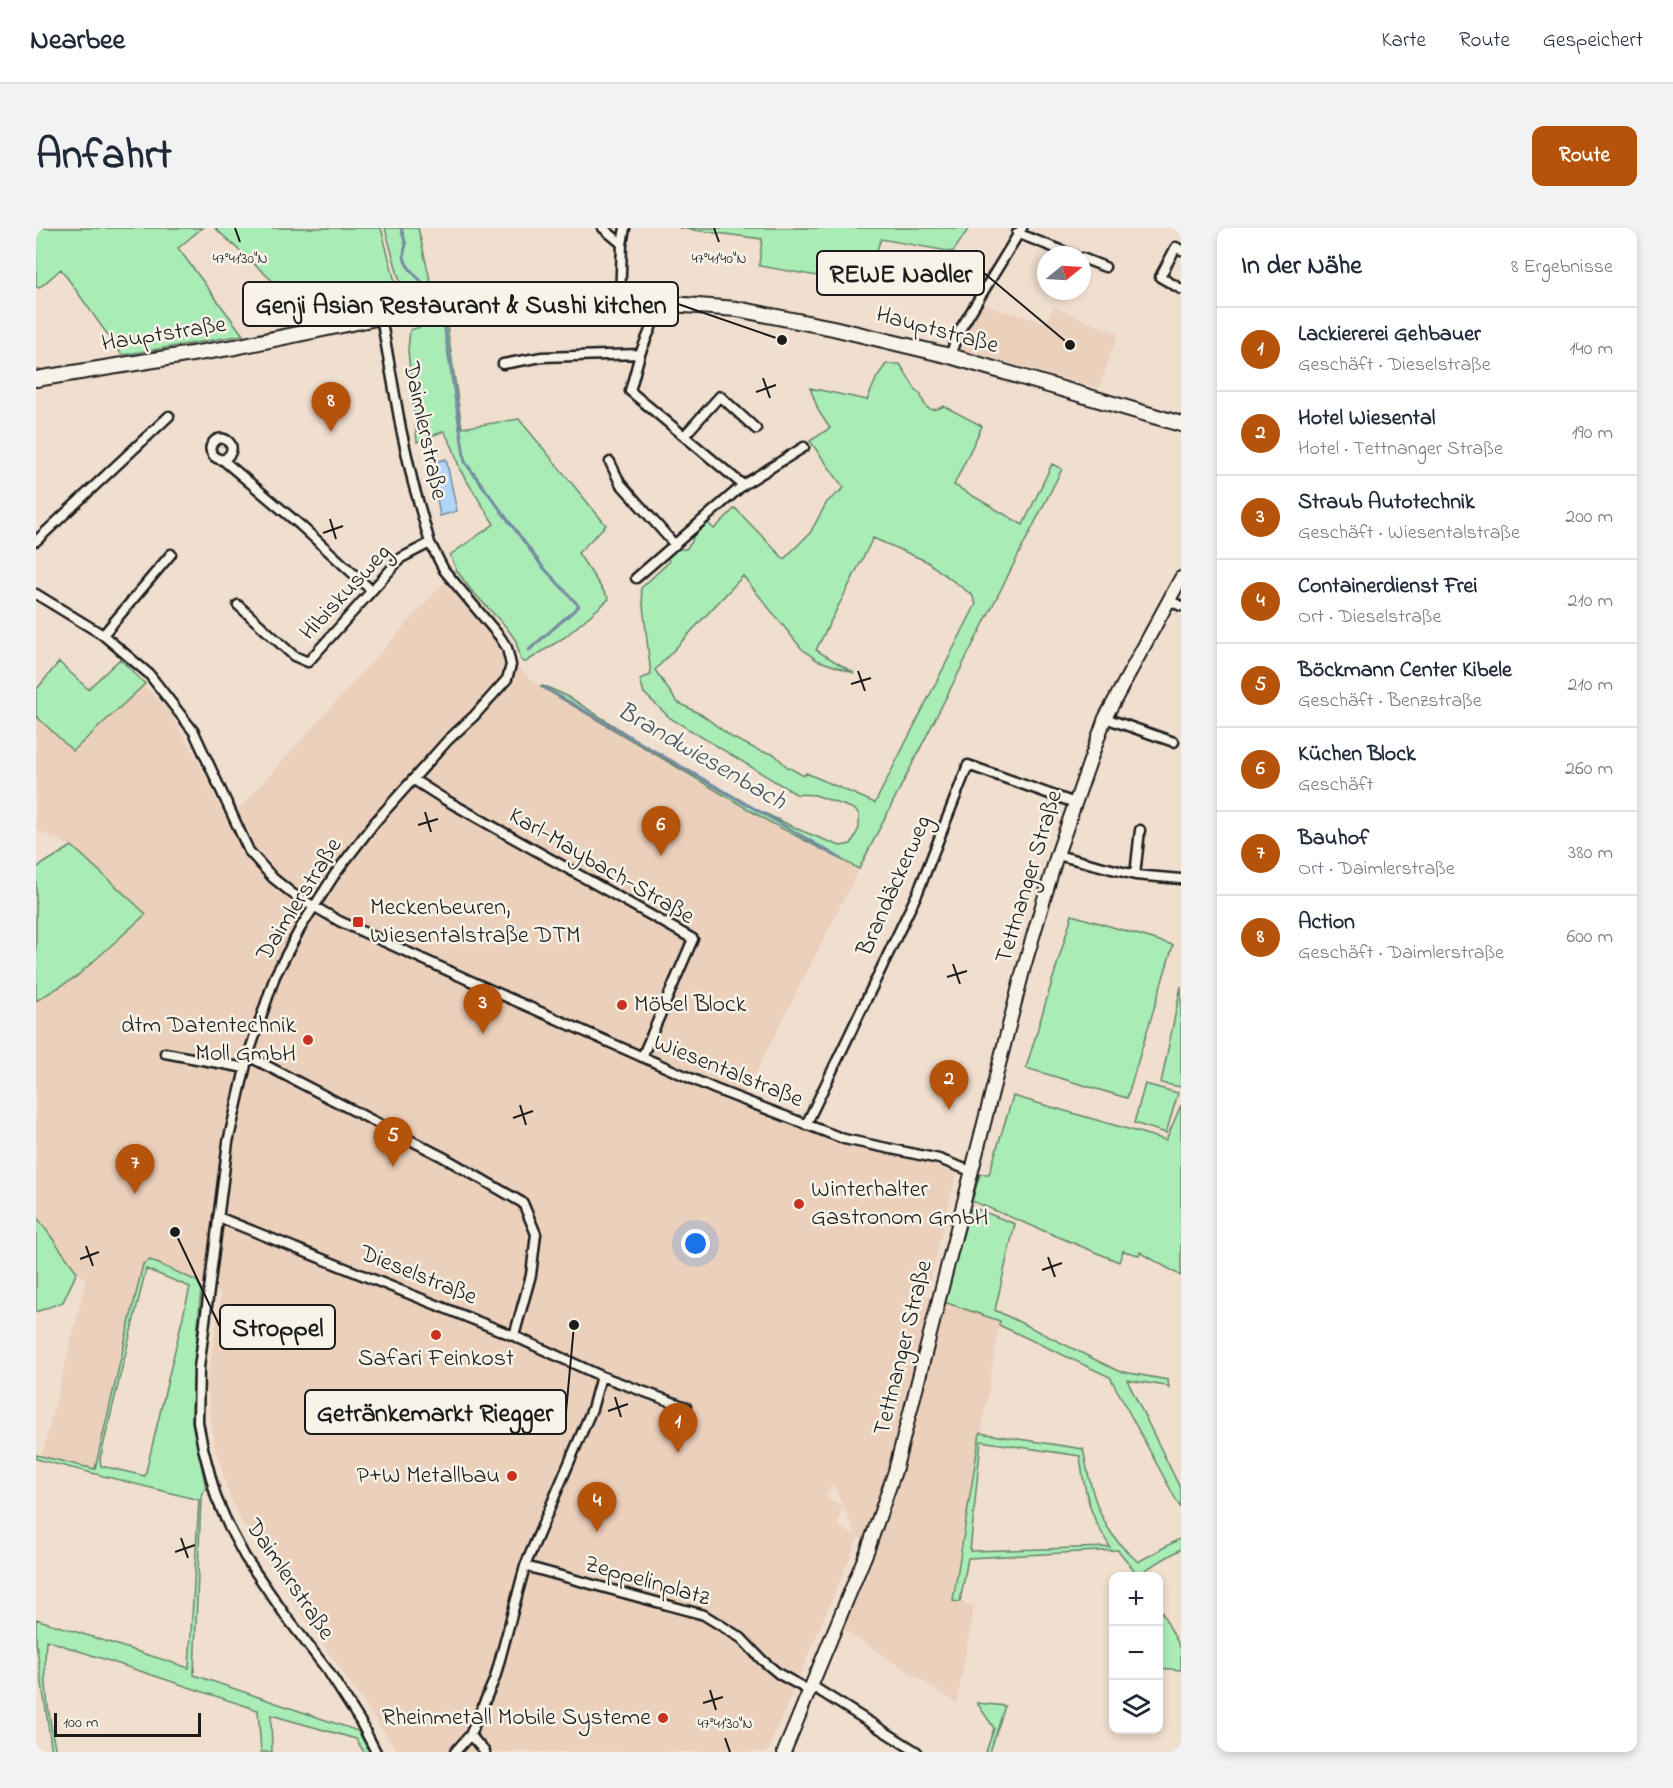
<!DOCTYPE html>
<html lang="de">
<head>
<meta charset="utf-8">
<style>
  :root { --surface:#fff; --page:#f2f2f3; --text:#1f2937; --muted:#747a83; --line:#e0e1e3; --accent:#b45309 }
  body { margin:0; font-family:"Indie Flower",sans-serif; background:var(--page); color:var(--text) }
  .controls { position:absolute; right:18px; bottom:18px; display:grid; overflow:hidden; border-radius:12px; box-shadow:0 3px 9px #0003 }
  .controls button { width:54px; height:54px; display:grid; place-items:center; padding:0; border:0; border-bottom:2px solid var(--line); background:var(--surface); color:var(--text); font:30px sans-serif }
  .compass { position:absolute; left:1001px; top:18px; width:54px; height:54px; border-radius:50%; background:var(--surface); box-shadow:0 3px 9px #0003; rotate:72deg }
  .scale { position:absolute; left:18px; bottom:15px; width:147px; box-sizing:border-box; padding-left:6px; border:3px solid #1c1c1c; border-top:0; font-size:16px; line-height:21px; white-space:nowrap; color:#1c1c1c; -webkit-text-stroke:4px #f7f3e8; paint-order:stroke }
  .you { position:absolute; left:660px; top:1016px; width:21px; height:21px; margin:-15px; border:4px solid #fff; border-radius:50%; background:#1a73e8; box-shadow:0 0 0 9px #1a73e833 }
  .badge { display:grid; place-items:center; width:39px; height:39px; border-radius:50%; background:var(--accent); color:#fff; font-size:20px; font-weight:700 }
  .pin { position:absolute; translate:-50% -50px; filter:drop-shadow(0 2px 3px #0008) }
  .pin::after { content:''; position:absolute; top:32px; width:21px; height:18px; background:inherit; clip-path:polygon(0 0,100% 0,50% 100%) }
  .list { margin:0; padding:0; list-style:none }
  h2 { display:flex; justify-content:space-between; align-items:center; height:78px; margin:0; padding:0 24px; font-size:26px }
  h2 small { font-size:20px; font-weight:400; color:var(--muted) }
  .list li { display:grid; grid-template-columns:39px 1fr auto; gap:18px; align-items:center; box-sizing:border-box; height:84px; padding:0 24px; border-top:2px solid var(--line) }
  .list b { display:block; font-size:22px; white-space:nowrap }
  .list p { margin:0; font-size:20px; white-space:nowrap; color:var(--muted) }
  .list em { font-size:20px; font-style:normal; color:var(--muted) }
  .icon { flex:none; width:33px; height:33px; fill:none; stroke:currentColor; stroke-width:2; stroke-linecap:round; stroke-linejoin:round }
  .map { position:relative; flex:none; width:1145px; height:1524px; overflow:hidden; border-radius:12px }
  header { display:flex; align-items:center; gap:36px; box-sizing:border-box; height:84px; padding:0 30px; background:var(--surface); border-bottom:2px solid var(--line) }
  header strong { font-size:28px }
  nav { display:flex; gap:33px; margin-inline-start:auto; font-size:21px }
  .intro { display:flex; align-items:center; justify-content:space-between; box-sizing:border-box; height:144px; padding:0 36px }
  h1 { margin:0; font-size:42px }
  .button { padding:15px 27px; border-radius:12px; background:var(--accent); color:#fff; font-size:21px; font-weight:700 }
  main { display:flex; gap:36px; padding:0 36px }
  aside { flex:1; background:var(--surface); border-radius:12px; box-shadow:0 3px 9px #0003 }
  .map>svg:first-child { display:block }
  .built { fill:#ebd0bc; fill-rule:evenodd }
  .green { fill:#aaecb6; stroke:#638469; stroke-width:1.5; fill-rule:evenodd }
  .water { fill:#b0d6f9; stroke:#758ca1; stroke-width:1.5 }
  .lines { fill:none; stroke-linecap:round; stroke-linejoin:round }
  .stream { stroke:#758ca1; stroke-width:3 }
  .minor-casing { stroke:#1c1c1c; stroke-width:13 }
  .secondary-casing { stroke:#1c1c1c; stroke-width:16 }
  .primary-casing { stroke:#1c1c1c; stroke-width:18 }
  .minor { stroke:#f7f3e8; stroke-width:8 }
  .secondary { stroke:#f7f3e8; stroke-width:12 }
  .primary { stroke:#f7f3e8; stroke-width:14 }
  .ticks { fill:none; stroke:#1c1c1c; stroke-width:2 }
  .poi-dot { fill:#c8321e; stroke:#f7f3e8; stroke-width:2 }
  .labels { text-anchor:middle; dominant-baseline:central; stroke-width:5; stroke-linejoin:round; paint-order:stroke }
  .street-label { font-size:24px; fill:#1c1c1c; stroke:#f7f3e8 }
  .poi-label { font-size:24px; fill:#1c1c1c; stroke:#f7f3e8; text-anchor:start }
  .water-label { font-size:26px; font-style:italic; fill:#48545e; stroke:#f7f3e8 }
  .ticks-label { font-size:15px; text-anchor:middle; fill:#1c1c1c; stroke:#f7f3e8; stroke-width:5; stroke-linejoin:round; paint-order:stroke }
  .leader { fill:none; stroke:#1c1c1c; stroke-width:2 }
  .callout-dot { fill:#1c1c1c; stroke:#f7f3e8; stroke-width:2 }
  .callout { fill:#f7f3e8; stroke:#1c1c1c; stroke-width:2 }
  .callout-label { font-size:26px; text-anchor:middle; font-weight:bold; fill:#1c1c1c }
</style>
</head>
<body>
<header>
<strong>Nearbee</strong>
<nav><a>Karte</a><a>Route</a><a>Gespeichert</a></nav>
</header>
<div class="intro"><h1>Anfahrt</h1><a class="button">Route</a></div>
<main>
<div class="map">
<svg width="1145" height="1524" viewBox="0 0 1145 1524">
  <rect width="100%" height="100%" fill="#f0dece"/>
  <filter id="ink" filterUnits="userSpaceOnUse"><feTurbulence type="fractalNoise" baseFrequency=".0167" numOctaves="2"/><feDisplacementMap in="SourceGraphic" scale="12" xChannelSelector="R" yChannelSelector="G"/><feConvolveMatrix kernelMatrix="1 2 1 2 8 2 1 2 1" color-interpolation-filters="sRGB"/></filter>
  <g filter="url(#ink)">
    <!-- built -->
    <path class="built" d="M 945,74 L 960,81 L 1007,94 L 1011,94 L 1017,79 L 1082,106 L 1063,160 L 926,122 L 930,102 Z
      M 411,351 L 475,431 L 496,453 L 732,593 L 823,641 L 704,876 L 921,944 L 890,1068 L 964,1093 L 917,1372 L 938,1378 L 921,1475 L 805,1400 L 840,1311 L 822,1310 L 731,1524 L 362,1524 L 270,1392 L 205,1293 L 194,1270 L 178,1216 L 171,1155 L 185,1065 L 161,1053 L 107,1036 L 59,1241 L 6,1228 L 50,1052 L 41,1044 L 0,988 L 0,773 L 40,749 L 36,618 L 0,602 L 0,488 L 37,523 L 106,458 L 114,463 L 133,483 L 157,523 L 188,586 L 205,579 ZM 797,1256 L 821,1309 L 802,1298 L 806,1277 L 789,1269 Z"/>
    <!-- green -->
    <path class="green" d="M 0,0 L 166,0 L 142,20 L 207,107 L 86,127 L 25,41 L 3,60 L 0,58 Z
      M 179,0 L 345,0 L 363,69 L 278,91 L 265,97 L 260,89 L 268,82 Z
      M 349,0 L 382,0 L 398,69 L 368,68 Z
      M 643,0 L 933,0 L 917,24 L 845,11 L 828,56 L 723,38 L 726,11 Z
      M 410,91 L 426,200 L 483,191 L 570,297 L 542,325 L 573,371 L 529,409 L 490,434 L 487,434 L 485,432 L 480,413 L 471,400 L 435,362 L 421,343 L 414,327 L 458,296 L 424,242 L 417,220 L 408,203 L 381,214 L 372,122 L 374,102 Z
      M 850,136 L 864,136 L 881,164 L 884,165 C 889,180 892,186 908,178 L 946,198 L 918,257 L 987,297 L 1016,236 L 1026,241 L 823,641 L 732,593 L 504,458 L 511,459 L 533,469 L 625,528 L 707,575 L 766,603 L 804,618 L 815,616 L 823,600 L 823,586 L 818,581 L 779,567 L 760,566 L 634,490 L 608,465 L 604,451 L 615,447 L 605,360 L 633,334 L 632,330 L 640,321 L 650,321 L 656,314 L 657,308 L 672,295 L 678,301 L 699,280 L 748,331 L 774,305 L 791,274 L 808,260 L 774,213 L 794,200 L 783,184 L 774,160 L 831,172 L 841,149 ZM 837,310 L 890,333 L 936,367 L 940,376 L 839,575 L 770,545 L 768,548 L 750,538 L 738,526 L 724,523 L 697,510 L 666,487 L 641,474 L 619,442 L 707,348 L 766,421 L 781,432 L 818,445 L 780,422 Z
      M 84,431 L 109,456 L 37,523 L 0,488 L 0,462 L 23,434 L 52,461 Z
      M 36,618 L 110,686 L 40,749 L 0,773 L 0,640 Z
      M 1036,687 L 1137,717 L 1091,870 L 990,840 Z
      M 1145,758 L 1145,859 L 1125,855 Z
      M 1109,856 L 1142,865 L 1130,905 L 1098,895 Z
      M 977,868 L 1130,912 L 1145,877 L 1145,1048 L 1104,1024 L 1103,1027 L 1087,1023 L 1083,1034 L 936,973 L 944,946 L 953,946 Z
      M 938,980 L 979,996 L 959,1082 L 1082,1143 L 1132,1152 L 1133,1161 L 1131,1158 L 1091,1152 L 1145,1262 L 1145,1281 L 1074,1149 L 963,1097 L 964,1093 L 908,1074 L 934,982 Z
      M 0,988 L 41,1044 L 27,1074 L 0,1084 Z
      M 114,1032 L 161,1053 L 165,1061 L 157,1156 L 156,1192 L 170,1260 L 166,1265 L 165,1269 L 158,1447 L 322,1503 L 334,1524 L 328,1524 L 320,1511 L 235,1487 L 236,1524 L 225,1524 L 222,1482 L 10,1412 C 7,1449 12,1488 20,1524 L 16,1524 L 0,1414 L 0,1391 L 153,1440 L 163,1272 L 0,1231 L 0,1227 L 59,1241 L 107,1036 ZM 110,1041 L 154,1059 L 109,1248 L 65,1238 L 64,1231 Z
      M 944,1205 L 1047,1221 C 1053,1251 1059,1285 1079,1310 C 1085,1319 1094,1326 1102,1334 L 1145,1310 L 1145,1321 L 1109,1342 L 1111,1348 L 1103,1348 L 1082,1322 L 932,1330 L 924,1374 L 917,1373 ZM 945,1213 L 1044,1228 C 1047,1252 1051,1276 1062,1298 C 1066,1305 1070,1312 1074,1319 L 934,1323 Z
      M 1122,1377 L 1145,1421 L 1145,1442 L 1123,1440 Z
      M 941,1475 L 969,1478 L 954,1524 L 950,1524 L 958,1500 Z"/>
    <!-- water -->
    <path class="water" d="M 410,231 L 421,283 L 404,288 L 395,235 Z"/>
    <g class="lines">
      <!-- stream -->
      <path class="stream" d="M 365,0 L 370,17 C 364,31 372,40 382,50 C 387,54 390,60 394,65
        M 408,96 L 429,234 L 506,338 L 543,378 L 493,422
        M 509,460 L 804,630"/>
      <!-- minor casing -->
      <g class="minor-casing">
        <path id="minor" d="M 567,0 L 586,16
          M 981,5 L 1037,27
          M 1145,22 L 1140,19 L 1124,49 L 1145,61
          M 1046,30 L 1069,39
          M 584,72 L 586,16 L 589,0
          M 623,75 L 622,83 L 604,126 L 594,163 L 707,257 L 768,219
          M 914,128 L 922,105 L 986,0
          M 467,136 L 506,129 L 604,126
          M 648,208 L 684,168 L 720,201
          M 187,232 C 208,220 185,201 176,216 C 174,219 174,222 176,225 C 178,230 182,231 187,232 L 264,297 L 335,362
          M 574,234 L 584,255 L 639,317
          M 0,313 L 133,188
          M 600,350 L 707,257
          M 0,366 L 67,407 L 113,446 L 158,504 L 213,623 L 237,650 L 257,666 L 303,693 L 448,759 L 679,861 L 808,911 L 903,931 L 935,943
          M 1132,372 L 1145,378
          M 202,377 L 258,428 L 272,434 L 365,330 L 394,315
          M 67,407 L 135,326
          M 1069,490 L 1138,514
          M 378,552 L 408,571 L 657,711 L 606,829
          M 1021,627 L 1099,647 L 1145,651
          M 1099,647 L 1104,602
          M 129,825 L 209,840
          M 212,828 L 407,929 L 487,975 L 500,1006 L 495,1047 L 478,1108
          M 770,897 L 882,664 L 932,537 L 1039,575
          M 182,989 L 478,1108 L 565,1148 L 556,1181 L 489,1338 L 459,1450 L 434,1507 L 419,1524
          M 565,1148 L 650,1179
          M 489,1338 L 668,1387 L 705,1410 L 726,1432 L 743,1446 L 774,1463
          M 776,1458 L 881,1524
          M 434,1507 L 449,1524
          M 340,1524 L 324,1493 L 292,1443 L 249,1387 L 209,1329 L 193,1299 L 180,1269 L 167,1220 L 162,1194 L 163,1140 L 192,914 L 212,828 L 239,748 L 265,699 L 299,646 L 339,594 L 412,512 L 438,488 L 471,451 L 475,437 L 471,420 L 464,409 L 408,342 L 394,315 L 377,255 L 365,201 L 345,89"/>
      </g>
      <!-- secondary casing -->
      <g class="secondary-casing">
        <path id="secondary" d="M 748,1524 L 832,1321 L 859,1243 L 988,739 L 1021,627 L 1069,490 L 1145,350"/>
      </g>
      <!-- primary casing -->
      <g class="primary-casing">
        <path id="primary" d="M 0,151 L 199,119 L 345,89 L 484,72 L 584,72 L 701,81 L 797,100 L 914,128 L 1145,196"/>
      </g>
      <!-- minor -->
      <use href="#minor" class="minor"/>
      <!-- secondary -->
      <use href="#secondary" class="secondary"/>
      <!-- primary -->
      <use href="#primary" class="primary"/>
    </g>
  </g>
  <!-- ticks -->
  <path class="ticks" d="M 199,0 L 204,14M 678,0 L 683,14M 727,150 L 734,170M 720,164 L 740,157M 294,291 L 300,311M 287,305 L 307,298M 822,443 L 829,463M 815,456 L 835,450M 389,584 L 395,604M 382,597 L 402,591M 917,736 L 924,756M 911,749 L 931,743M 484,877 L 490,897M 477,890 L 497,883M 50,1018 L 57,1038M 1012,1029 L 1019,1049M 44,1031 L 63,1024M 1006,1042 L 1026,1035M 579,1169 L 585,1189M 572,1183 L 592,1176M 145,1310 L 152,1330M 139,1324 L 159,1317M 674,1462 L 680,1482M 667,1475 L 687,1469M 689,1510 L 694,1524"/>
  <!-- markers -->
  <g class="poi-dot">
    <rect x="316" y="688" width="12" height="12" rx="3"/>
    <circle cx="586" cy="777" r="6"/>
    <circle cx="272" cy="812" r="6"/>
    <circle cx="763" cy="976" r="6"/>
    <circle cx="400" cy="1107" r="6"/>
    <circle cx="476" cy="1248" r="6"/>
    <circle cx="627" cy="1490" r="6"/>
  </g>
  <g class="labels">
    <!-- street labels -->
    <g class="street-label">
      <text transform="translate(901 103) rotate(15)">Hauptstraße</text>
      <text transform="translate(128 107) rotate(-9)">Hauptstraße</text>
      <text transform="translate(388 203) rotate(78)">Daimlerstraße</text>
      <text transform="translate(310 365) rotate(-47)">Hibiskusweg</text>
      <text transform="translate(565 639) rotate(30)">Karl-Maybach-Straße</text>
      <text transform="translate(994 649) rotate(-73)">Tettnanger Straße</text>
      <text transform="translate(859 658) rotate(-66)">Brandäckerweg</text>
      <text transform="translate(264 672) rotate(-58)">Daimlerstraße</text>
      <text transform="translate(692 844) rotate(22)">Wiesentalstraße</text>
      <text transform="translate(382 1048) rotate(22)">Dieselstraße</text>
      <text transform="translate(868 1120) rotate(-76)">Tettnanger Straße</text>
      <text transform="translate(253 1352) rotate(56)">Daimlerstraße</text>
      <text transform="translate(611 1354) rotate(16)">Zeppelinplatz</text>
    </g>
    <!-- poi labels -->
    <g class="poi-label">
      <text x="334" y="680">Meckenbeuren,<tspan x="334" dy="28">Wiesentalstraße DTM</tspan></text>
      <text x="598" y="777">Möbel Block</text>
      <text x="260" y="798" text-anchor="end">dtm Datentechnik<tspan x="260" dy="28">Moll GmbH</tspan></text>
      <text x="775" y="962">Winterhalter<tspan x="775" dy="28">Gastronom GmbH</tspan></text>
      <text x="400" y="1131" text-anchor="middle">Safari Feinkost</text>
      <text x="464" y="1248" text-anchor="end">P+W Metallbau</text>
      <text x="615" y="1490" text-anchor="end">Rheinmetall Mobile Systeme</text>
    </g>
    <!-- water labels -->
    <g class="water-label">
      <text transform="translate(665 529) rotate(30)">Brandwiesenbach</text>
    </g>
  </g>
  <g class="ticks-label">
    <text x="204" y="35">47°41'30"N</text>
    <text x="683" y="35">47°41'40"N</text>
    <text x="689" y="1500">47°41'30"N</text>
  </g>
  <!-- callouts -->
  <path class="leader" d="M1034 117L948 45M746 112L642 76M139 1004L184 1099M538 1097L530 1184"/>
  <g class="callout-dot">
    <circle cx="1034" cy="117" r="6"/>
    <circle cx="746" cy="112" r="6"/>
    <circle cx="139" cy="1004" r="6"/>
    <circle cx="538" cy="1097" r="6"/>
  </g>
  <g class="callout">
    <rect x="781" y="23" width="167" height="44" rx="6"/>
    <rect x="207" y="54" width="435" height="44" rx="6"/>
    <rect x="184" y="1077" width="115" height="44" rx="6"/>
    <rect x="269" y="1162" width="261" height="44" rx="6"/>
  </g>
  <g class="callout-label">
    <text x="865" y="54">REWE Nadler</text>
    <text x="425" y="85">Genji Asian Restaurant &amp; Sushi kitchen</text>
    <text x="242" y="1108">Stroppel</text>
    <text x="399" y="1193">Getränkemarkt Riegger</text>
  </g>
</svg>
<div class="controls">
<button>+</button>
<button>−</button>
<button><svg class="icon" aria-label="layers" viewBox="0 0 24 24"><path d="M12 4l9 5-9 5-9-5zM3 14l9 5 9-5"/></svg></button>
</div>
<svg class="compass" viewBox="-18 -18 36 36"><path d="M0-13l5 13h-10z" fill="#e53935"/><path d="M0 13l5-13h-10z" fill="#747a83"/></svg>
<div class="scale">100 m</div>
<div class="you"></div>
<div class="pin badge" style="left:642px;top:1225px">1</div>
<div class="pin badge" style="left:913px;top:882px">2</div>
<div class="pin badge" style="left:447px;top:806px">3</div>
<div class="pin badge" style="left:561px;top:1304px">4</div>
<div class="pin badge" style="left:357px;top:939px">5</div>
<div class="pin badge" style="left:625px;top:628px">6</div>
<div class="pin badge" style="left:99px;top:966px">7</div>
<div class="pin badge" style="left:295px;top:204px">8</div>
</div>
<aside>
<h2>In der Nähe<small>8 Ergebnisse</small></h2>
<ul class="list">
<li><span class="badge">1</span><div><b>Lackiererei Gehbauer</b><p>Geschäft · Dieselstraße</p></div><em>140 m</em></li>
<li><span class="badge">2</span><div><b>Hotel Wiesental</b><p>Hotel · Tettnanger Straße</p></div><em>190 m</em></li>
<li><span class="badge">3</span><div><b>Straub Autotechnik</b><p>Geschäft · Wiesentalstraße</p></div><em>200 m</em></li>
<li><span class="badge">4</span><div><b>Containerdienst Frei</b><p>Ort · Dieselstraße</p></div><em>210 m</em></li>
<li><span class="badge">5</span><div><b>Böckmann Center Kibele</b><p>Geschäft · Benzstraße</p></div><em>210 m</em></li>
<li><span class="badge">6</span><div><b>Küchen Block</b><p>Geschäft</p></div><em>260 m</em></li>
<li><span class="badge">7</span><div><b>Bauhof</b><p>Ort · Daimlerstraße</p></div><em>380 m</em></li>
<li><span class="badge">8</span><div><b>Action</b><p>Geschäft · Daimlerstraße</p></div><em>600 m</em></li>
</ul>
</aside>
</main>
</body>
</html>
